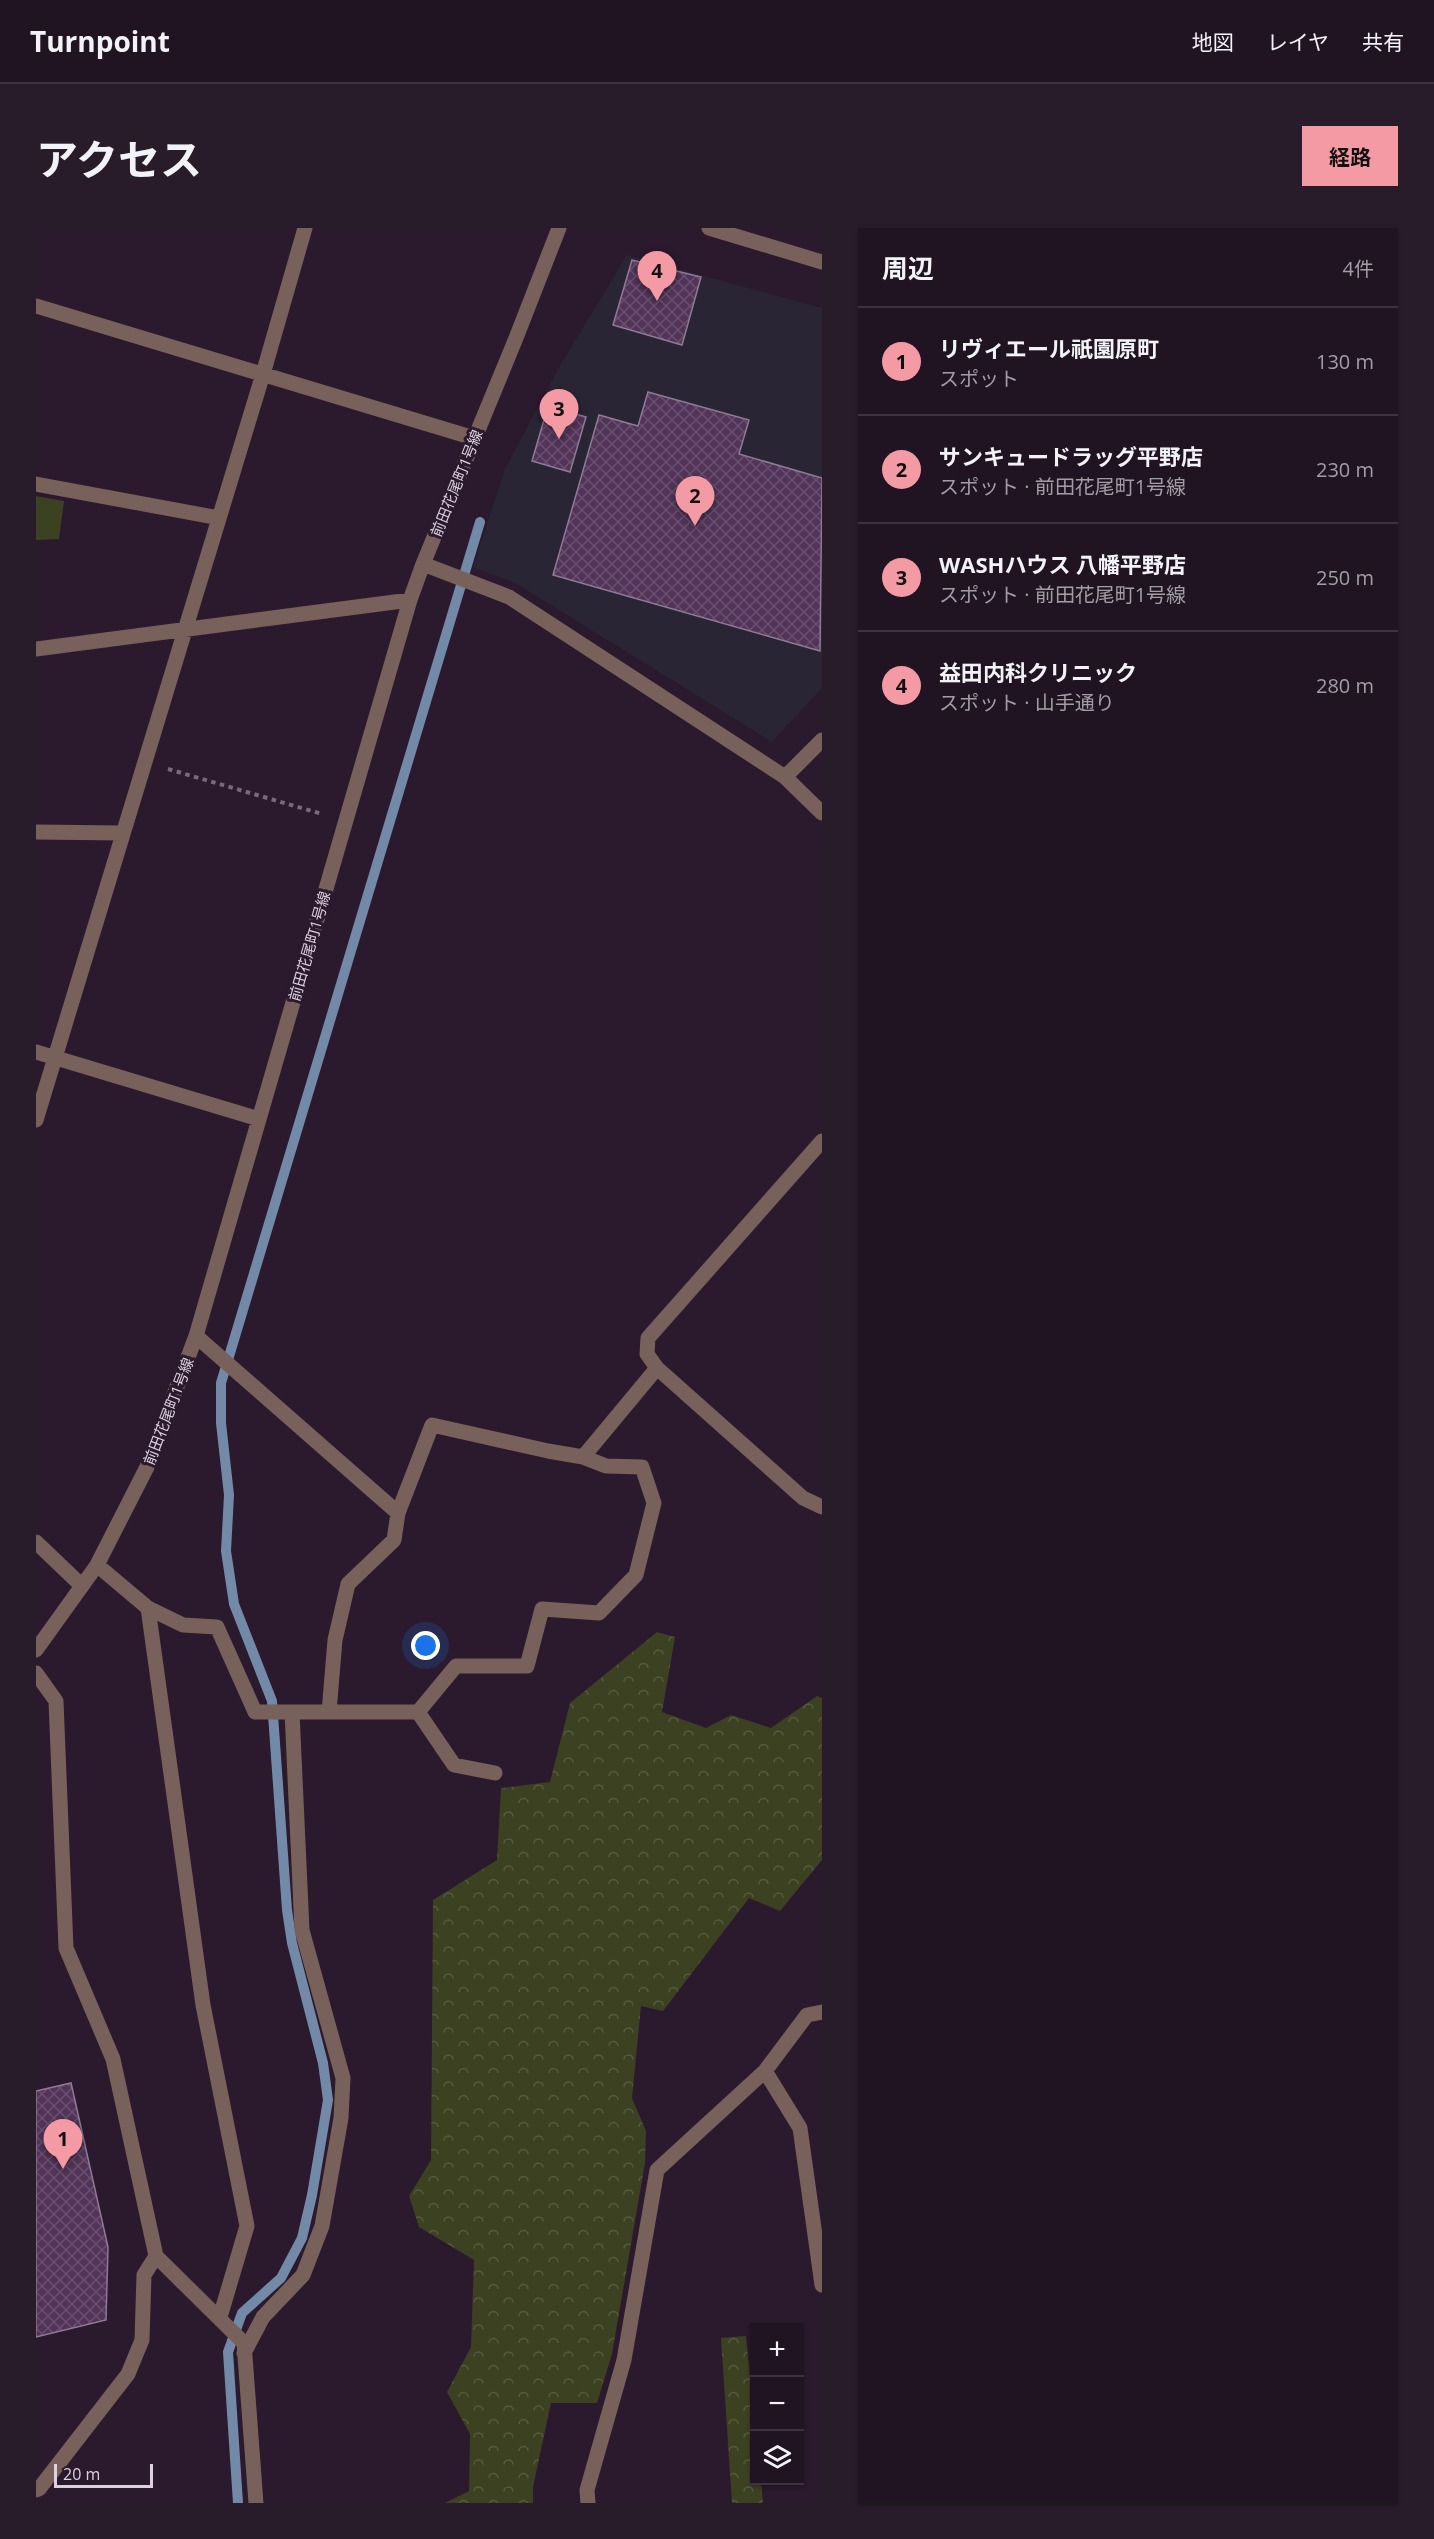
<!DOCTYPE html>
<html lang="ja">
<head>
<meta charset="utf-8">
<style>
  :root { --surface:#201322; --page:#281c2a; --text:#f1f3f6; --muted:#a29ea5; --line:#3d3240; --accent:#f49aa4 }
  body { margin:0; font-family:"Open Sans","Noto Sans JP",sans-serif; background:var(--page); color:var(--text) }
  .controls { position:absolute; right:18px; bottom:18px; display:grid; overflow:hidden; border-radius:0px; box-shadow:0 2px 4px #0004 }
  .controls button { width:54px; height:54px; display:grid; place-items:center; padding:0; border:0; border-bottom:2px solid var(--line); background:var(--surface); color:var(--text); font:30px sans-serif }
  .scale { position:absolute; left:18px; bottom:15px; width:99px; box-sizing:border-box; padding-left:6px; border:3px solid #ddd1df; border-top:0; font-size:16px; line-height:21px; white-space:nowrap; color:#ddd1df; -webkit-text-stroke:4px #2b192e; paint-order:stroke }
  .you { position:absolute; left:390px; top:1418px; width:21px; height:21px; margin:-15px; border:4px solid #fff; border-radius:50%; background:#1a73e8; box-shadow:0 0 0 9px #1a73e833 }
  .badge { display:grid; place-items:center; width:39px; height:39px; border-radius:50%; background:var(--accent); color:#111; font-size:20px; font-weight:700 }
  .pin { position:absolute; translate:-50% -50px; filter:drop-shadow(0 2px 3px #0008) }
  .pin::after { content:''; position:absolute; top:32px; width:21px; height:18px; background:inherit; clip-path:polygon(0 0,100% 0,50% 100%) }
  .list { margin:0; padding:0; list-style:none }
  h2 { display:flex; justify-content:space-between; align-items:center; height:78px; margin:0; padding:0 24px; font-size:26px }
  h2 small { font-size:20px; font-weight:400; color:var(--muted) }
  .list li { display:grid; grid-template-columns:39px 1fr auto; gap:18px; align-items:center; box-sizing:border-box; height:108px; padding:0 24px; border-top:2px solid var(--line) }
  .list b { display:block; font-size:22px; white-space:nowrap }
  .list p { margin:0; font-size:20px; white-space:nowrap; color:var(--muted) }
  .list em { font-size:20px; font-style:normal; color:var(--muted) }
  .icon { flex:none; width:33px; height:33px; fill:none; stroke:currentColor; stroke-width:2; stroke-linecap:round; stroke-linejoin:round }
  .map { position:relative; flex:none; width:786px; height:2275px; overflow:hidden; border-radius:0px }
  header { display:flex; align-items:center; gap:36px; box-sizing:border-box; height:84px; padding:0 30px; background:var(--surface); border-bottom:2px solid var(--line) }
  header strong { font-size:28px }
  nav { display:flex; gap:33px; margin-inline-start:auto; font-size:21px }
  .intro { display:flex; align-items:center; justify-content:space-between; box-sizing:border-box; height:144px; padding:0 36px }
  h1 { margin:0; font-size:42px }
  .button { padding:15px 27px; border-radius:0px; background:var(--accent); color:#111; font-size:21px; font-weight:700 }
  main { display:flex; gap:36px; padding:0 36px }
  aside { flex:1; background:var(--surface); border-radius:0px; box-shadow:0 2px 4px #0004 }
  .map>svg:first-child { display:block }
  .commercial { fill:#292535 }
  .forest { fill:url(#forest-crowns) }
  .park { fill:#3b4121 }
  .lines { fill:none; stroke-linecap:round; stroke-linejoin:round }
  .stream { stroke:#728aa7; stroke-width:10 }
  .building { fill:url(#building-cross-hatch); stroke:#907a94; stroke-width:1.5 }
  .path { stroke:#79697b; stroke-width:4; stroke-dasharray:4.5 4.5; stroke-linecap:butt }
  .minor { stroke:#78615a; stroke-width:15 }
  .labels { text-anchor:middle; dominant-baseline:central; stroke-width:6; stroke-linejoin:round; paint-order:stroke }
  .street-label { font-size:15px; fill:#ddd1df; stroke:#2b192e }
</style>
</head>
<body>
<header>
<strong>Turnpoint</strong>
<nav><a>地図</a><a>レイヤ</a><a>共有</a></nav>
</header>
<div class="intro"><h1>アクセス</h1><a class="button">経路</a></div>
<main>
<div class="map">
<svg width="786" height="2275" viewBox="0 0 786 2275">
  <defs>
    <pattern id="forest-crowns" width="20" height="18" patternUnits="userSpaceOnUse" patternTransform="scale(1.5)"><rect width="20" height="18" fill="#3b4121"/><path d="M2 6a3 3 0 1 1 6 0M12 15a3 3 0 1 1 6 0" fill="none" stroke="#575b41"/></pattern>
    <pattern id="building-cross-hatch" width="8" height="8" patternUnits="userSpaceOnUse" patternTransform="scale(1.5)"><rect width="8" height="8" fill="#523458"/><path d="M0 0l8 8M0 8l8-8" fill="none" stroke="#6a5070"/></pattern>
  </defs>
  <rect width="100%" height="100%" fill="#2b192e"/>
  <!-- commercial -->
  <path class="commercial" d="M 591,27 L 786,80 L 786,460 L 736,514 L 481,356 L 437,339 L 469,241 L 522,141 Z"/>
  <!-- forest -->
  <path class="forest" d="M 621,1404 L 639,1409 L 626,1484 L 670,1500 L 695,1487 L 735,1500 L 781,1468 L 786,1470 L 786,1632 L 744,1683 L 713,1670 L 627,1783 L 605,1778 L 596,1870 L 610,1903 L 609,1935 L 576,2126 L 561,2175 L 515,2175 L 497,2259 L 497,2275 L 409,2275 L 433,2263 L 434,2206 L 411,2164 L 435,2119 L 438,2032 L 383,1999 L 373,1968 L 395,1932 L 397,1672 L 461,1632 L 465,1560 L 514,1554 L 534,1475 Z
    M 710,2108 L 718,2190 L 718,2252 L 725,2253 L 727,2275 L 696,2275 L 685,2110 Z"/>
  <!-- park -->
  <path class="park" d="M 0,268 L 28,273 L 23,311 L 0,312 Z"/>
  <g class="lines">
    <!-- stream -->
    <path class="stream" d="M 202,2275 L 192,2124 L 206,2085 L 245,2050 L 266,2010 L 276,1967 L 292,1872 L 287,1835 L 256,1715 L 251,1682 L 236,1473 L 198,1376 L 190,1323 L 193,1267 L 185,1195 L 185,1155 L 444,294"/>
  </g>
  <!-- building -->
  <path class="building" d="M 596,32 L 665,49 L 646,117 L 577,97 Z
    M 612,164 L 713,192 L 703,226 L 786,250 L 784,423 L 517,347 L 563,187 L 602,198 Z
    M 512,178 L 550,189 L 534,244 L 496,233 Z
    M 35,1855 L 72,2019 L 70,2092 L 0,2109 L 0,1863 Z"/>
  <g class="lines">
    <!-- path -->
    <path class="path" d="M 132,541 L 286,586"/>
    <!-- minor -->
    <path class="minor" d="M 673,0 L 786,34
      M 0,78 L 438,210
      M 0,256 L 183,290
      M 387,336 L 473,369 L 749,549 L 786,585
      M 0,421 L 374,372
      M 749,549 L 786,512
      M 0,604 L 86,605
      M 0,824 L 223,891
      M 0,892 L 227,146 L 269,0
      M 786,913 L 612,1110 L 611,1126 L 621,1140 L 767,1270 L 786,1279
      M 160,1108 L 362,1285 L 396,1197 L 512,1223 L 547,1229 L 621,1140
      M 0,1314 L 46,1358
      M 61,1337 L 112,1380 L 167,1777 L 211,1998 L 184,2089
      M 112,1380 L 147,1397 L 181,1399 L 219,1484 L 382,1484 L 420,1438 L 491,1438 L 506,1381 L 563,1385 L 600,1347 L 618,1275 L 606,1239 L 570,1238 L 547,1229
      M 0,1422 L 61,1337 L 111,1239 L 160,1108 L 374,372 L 387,336 L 480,110 L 523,0
      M 0,1445 L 20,1473 L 30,1720 L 77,1831 L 120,2028 L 108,2047 L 106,2112 L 92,2146 L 3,2261 L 0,2262
      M 293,1484 L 299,1412 L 312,1356 L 358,1312 L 362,1285
      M 382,1484 L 418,1537 L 459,1545
      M 729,1843 L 764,1900 L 786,2057
      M 120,2028 L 208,2115 L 220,2275
      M 208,2125 L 227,2089 L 267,2047 L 286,1998 L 305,1890 L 307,1850 L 266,1702 L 256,1484
      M 552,2275 L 551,2262 L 588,2132 L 621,1942 L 729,1843 L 771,1787 L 786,1784"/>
  </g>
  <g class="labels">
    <!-- street labels -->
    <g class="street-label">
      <text transform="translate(420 255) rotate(-68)">前田花尾町1号線</text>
      <text transform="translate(273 718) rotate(-74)">前田花尾町1号線</text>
      <text transform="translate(132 1183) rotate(-69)">前田花尾町1号線</text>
    </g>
  </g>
</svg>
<div class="controls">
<button>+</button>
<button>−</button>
<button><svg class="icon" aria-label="layers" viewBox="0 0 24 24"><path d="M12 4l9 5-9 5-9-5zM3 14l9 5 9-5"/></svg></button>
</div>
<div class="scale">20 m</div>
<div class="you"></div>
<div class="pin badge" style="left:27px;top:1941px">1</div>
<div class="pin badge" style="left:659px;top:298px">2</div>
<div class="pin badge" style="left:523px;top:211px">3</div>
<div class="pin badge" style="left:621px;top:73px">4</div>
</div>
<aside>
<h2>周辺<small>4件</small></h2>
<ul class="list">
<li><span class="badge">1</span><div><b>リヴィエール祇園原町</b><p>スポット</p></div><em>130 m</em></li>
<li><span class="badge">2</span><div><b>サンキュードラッグ平野店</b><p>スポット · 前田花尾町1号線</p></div><em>230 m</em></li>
<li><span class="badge">3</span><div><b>WASHハウス 八幡平野店</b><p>スポット · 前田花尾町1号線</p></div><em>250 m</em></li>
<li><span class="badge">4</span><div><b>益田内科クリニック</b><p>スポット · 山手通り</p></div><em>280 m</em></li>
</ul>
</aside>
</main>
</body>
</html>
